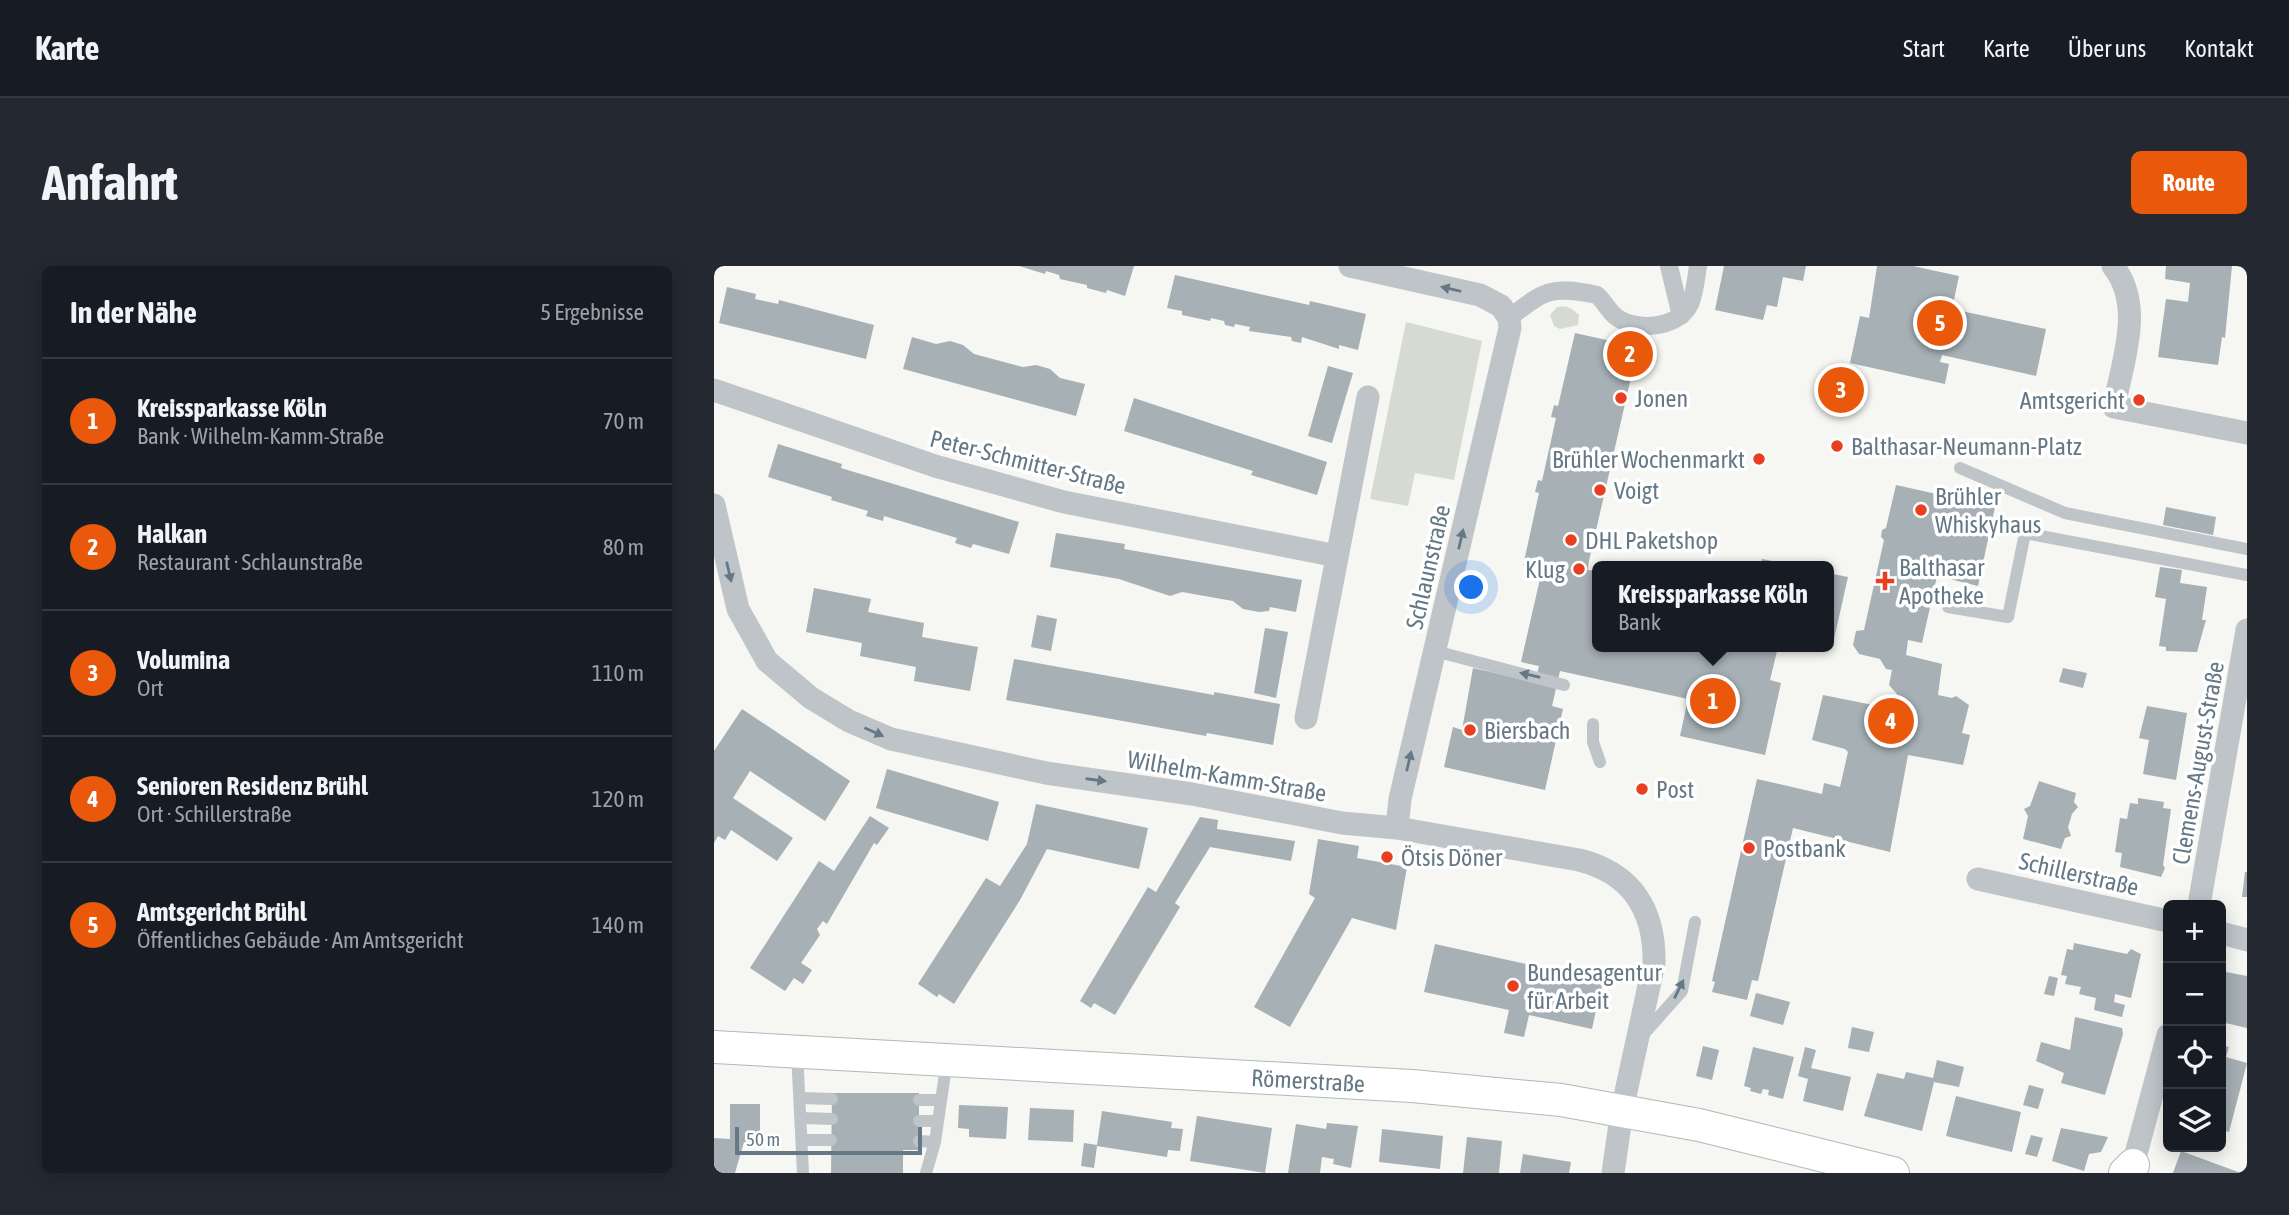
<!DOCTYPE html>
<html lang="de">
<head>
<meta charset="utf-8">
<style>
  :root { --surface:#171b24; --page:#242831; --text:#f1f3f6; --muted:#9ea1a6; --line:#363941; --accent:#ea580c }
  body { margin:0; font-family:"Asap Condensed",sans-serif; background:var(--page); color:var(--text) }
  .controls { position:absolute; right:21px; bottom:21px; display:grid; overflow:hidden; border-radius:10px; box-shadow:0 4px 18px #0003 }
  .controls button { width:63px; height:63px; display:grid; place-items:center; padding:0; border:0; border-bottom:2px solid var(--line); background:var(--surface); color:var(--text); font:35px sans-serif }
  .scale { position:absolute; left:21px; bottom:18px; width:187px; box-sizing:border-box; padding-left:7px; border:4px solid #647985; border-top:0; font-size:19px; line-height:24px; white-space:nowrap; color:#647985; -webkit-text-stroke:5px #fff; paint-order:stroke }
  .you { position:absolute; left:758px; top:322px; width:24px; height:24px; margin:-18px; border:5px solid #fff; border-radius:50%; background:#1a73e8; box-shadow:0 0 0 10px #1a73e833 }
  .badge { display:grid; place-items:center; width:46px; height:46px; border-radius:50%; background:var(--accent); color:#fff; font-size:23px; font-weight:700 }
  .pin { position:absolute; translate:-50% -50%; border:4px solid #fff; box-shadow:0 2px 7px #0006 }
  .popup { position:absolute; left:878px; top:295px; width:242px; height:91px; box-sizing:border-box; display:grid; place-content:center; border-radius:10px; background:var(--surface); filter:drop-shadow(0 2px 5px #0005); font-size:23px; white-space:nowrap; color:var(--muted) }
  .popup b { font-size:26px; color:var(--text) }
  .popup::after { content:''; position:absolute; left:50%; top:100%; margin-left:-14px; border:14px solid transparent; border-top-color:var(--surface) }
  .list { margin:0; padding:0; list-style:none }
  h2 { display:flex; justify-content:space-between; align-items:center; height:91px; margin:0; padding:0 28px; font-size:30px }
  h2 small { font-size:23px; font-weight:400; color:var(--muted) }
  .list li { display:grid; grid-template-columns:46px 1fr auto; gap:21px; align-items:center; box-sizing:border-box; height:126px; padding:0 28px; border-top:2px solid var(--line) }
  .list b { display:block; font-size:26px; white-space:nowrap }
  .list p { margin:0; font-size:23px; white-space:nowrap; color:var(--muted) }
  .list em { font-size:23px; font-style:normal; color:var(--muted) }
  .icon { flex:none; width:38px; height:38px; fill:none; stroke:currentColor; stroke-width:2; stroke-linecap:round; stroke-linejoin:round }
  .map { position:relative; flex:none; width:1533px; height:907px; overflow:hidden; border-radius:10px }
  header { display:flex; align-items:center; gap:42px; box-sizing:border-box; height:98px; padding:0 35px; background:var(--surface); border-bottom:2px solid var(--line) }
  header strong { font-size:33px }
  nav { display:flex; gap:38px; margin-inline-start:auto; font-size:24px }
  .intro { display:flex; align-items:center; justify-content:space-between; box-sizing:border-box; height:168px; padding:0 42px }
  h1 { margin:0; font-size:49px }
  .button { padding:18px 32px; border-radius:10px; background:var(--accent); color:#fff; font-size:24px; font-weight:700 }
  main { display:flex; gap:42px; padding:0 42px }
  aside { flex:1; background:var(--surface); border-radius:10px; box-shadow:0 4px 18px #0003 }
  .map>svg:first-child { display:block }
  .green { fill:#d6dbd1 }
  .building { fill:#a6b0b5 }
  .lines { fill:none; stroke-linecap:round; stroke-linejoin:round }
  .secondary-casing { stroke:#b1b8bc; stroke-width:34 }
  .service { stroke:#bec4c7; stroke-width:12 }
  .pedestrian { stroke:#bec4c7; stroke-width:18 }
  .minor { stroke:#bec4c7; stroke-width:23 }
  .secondary { stroke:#fff; stroke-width:32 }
  .oneway { fill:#647985 }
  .poi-dot { fill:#e83f21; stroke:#fff; stroke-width:2.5 }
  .labels { text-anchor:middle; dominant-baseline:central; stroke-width:7; stroke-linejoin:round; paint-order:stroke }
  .poi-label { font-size:24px; fill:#647985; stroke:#fff; text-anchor:start }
  .street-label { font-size:24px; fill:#647985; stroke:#fff }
</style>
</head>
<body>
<header>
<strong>Karte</strong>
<nav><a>Start</a><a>Karte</a><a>Über uns</a><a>Kontakt</a></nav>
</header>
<div class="intro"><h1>Anfahrt</h1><a class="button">Route</a></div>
<main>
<aside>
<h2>In der Nähe<small>5 Ergebnisse</small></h2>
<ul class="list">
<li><span class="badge">1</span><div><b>Kreissparkasse Köln</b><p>Bank · Wilhelm-Kamm-Straße</p></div><em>70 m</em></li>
<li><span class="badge">2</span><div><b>Halkan</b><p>Restaurant · Schlaunstraße</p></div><em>80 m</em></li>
<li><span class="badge">3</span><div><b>Volumina</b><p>Ort</p></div><em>110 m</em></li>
<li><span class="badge">4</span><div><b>Senioren Residenz Brühl</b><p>Ort · Schillerstraße</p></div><em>120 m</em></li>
<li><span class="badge">5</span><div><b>Amtsgericht Brühl</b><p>Öffentliches Gebäude · Am Amtsgericht</p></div><em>140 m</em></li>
</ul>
</aside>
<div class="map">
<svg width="1533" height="907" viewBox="0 0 1533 907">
  <rect width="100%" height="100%" fill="#f6f6f2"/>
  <!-- green -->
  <path class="green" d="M 843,41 C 853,39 858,42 865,49 L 864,59 L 846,63 L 840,60 L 836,49 Z
    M 692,56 L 768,75 L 740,214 L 701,207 L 694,240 L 656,233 Z"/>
  <!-- building -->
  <path class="building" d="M 305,0 L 420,0 L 411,30 L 393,24 L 392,27 L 373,22 L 373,19 L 346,13 L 345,9 L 332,5 L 331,8 Z
    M 1010,0 L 1092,0 L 1089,15 L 1069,11 L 1063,41 L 1053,39 L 1049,54 L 1001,44 Z
    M 1163,0 L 1199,0 L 1245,10 L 1238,43 L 1332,63 L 1322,110 L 1228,89 L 1226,96 L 1235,98 L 1231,118 L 1136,97 L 1146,50 L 1155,52 Z
    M 1452,0 L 1518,0 L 1511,72 L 1508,71 L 1504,99 L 1444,91 L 1452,33 L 1474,36 L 1476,17 L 1451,13 Z
    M 461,9 L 595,39 L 596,35 L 652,48 L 644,84 L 625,79 L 625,83 L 588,71 L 587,77 L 578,75 L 577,71 L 535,65 L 536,61 L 521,58 L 520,61 L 511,59 L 510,55 L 497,52 L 496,55 L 468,49 L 468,45 L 453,42 Z
    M 13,21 L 42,28 L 41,33 L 64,38 L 65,34 L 160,59 L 152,93 L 5,57 Z
    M 861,67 L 924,81 L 875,295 L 874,304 L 883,305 L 883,381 L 1064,381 L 1056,414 L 1067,417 L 1051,489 L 966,470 L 974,433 L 846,405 L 838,440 L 849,443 L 831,524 L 730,501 L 739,461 L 748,464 L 759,402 L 821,416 L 825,400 L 807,396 L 828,304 L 809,300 L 825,227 L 821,226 L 824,214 L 828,215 L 842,152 L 837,151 L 840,139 L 844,140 Z
    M 198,71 L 222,78 L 236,75 L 249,79 L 260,88 L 309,101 L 322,99 L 336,103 L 346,112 L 371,118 L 362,150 L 189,103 Z
    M 614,100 L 639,107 L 618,177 L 594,170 Z
    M 420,132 L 613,196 L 603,229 L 537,209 L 539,205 L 410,165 Z
    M 64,178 L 128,198 L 127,202 L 305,256 L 295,288 L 259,278 L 257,282 L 241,277 L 243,272 L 170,250 L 169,255 L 152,250 L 154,245 L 117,234 L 118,231 L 54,211 Z
    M 1182,219 L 1281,241 L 1264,320 L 1223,310 L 1208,377 L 1194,374 L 1192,389 L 1228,398 L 1224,429 L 1238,432 L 1242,430 L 1255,439 L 1248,467 L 1256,469 L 1249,499 L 1194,489 L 1176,586 L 1079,562 L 1044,715 L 1038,714 L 1033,734 L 998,726 L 1001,716 L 998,715 L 1043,513 L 1108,528 L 1110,517 L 1126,521 L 1134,486 L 1131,483 L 1098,474 L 1109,429 L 1179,443 L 1181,436 L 1183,428 L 1175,419 L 1178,404 L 1172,403 L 1166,393 L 1145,388 L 1139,379 L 1142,365 L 1150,364 L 1170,274 L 1167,271 L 1168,264 L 1172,262 Z
    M 1452,241 L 1502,251 L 1499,269 L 1449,259 Z
    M 342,267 L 411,278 L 410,283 L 588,314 L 582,346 L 556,341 L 555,345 L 545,346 L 529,343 L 519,335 L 468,326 L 456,330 L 405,313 L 336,301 Z
    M 1048,293 L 1079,299 L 1079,300 L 1046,300 Z
    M 1446,301 L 1468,304 L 1466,317 L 1493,321 L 1488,354 L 1492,354 L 1483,386 L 1452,385 L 1452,381 L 1445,380 L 1452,333 L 1441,331 Z
    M 1114,307 L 1134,311 L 1118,382 L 1114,381 Z
    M 100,322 L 157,333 L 154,346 L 210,357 L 208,371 L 264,381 L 256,425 L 200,415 L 202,401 L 146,390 L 148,377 L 92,366 Z
    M 323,349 L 343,353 L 337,385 L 317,381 Z
    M 551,362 L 574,366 L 562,432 L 540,427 Z
    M 300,393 L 500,429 L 500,426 L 566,438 L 559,479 L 493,467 L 492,470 L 292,434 Z
    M 1349,402 L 1373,407 L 1369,422 L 1345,416 Z
    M 1433,440 L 1473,447 L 1462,514 L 1429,508 L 1435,474 L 1425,472 Z
    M 28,443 L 136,515 L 111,555 L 36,505 L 19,532 L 79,572 L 63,595 L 17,564 L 11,574 L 4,570 L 0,577 L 0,485 Z
    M 173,503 L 285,536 L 274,575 L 162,542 Z
    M 1325,515 L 1362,527 L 1360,536 L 1364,541 L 1358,548 L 1354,561 L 1357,570 L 1351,572 L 1347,583 L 1309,573 L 1314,550 L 1310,543 L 1316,540 Z
    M 1424,532 L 1450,536 L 1449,542 L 1457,543 L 1449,599 L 1451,602 L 1447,611 L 1406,601 L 1408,587 L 1401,586 L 1406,552 L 1413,553 L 1416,537 L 1424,538 Z
    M 322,538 L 434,562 L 425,603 L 333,583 L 306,634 L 240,738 L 225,728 L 223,731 L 204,718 L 272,612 L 286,620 L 313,578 Z
    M 156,550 L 175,562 L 163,579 L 160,577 L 113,658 L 109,655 L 103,663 L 106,669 L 87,697 L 98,704 L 89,718 L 80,712 L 71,725 L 36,702 L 105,595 L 120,605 Z
    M 486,551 L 504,554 L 503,563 L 581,575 L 577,595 L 496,581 L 461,637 L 466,641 L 401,749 L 380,737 L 377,742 L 366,735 L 434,621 L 442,626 Z
    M 604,573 L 645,580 L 643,592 L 693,601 L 682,664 L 638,652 L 576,761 L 540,741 L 601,632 L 595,628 Z
    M 1531,606 L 1533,606 L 1533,631 L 1528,631 Z
    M 1360,677 L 1413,688 L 1417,683 L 1427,688 L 1417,732 L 1401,728 L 1400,736 L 1411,739 L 1408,751 L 1380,744 L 1382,732 L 1365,728 L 1367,721 L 1351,718 L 1353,710 L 1347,709 L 1353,683 L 1359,684 Z
    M 721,678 L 889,715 L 885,735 L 894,737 L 892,746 L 882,744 L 878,763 L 815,749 L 810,771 L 790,767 L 795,744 L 710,726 Z
    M 1512,706 L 1533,710 L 1533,762 L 1507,756 L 1507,733 Z
    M 1335,710 L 1344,712 L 1340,730 L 1330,728 Z
    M 1042,727 L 1076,736 L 1069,759 L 1036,750 Z
    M 1361,751 L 1408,762 L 1409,768 L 1391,829 L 1347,817 L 1350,807 L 1322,795 L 1327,776 L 1356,784 Z
    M 1138,761 L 1160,766 L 1155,786 L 1134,782 Z
    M 1507,779 L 1515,781 L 1512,791 L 1533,797 L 1515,866 L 1507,864 Z
    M 989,780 L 1005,784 L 998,814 L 982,810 Z
    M 1039,781 L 1080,791 L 1069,833 L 1054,829 L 1055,824 L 1049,823 L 1047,828 L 1036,825 L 1037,822 L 1030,820 Z
    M 1091,781 L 1102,784 L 1097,802 L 1137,811 L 1129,845 L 1089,835 L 1094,813 L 1084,810 Z
    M 1223,794 L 1250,801 L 1245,821 L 1220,816 L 1208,865 L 1150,850 L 1163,807 L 1190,813 L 1192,806 L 1219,812 Z
    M 1315,819 L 1330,823 L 1324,843 L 1309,839 Z
    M 118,827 L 205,827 L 205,884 L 189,884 L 189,907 L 117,907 Z
    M 1242,830 L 1307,846 L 1298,886 L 1232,870 Z
    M 16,838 L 46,838 L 46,876 L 30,876 L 21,907 L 0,907 L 0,872 L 16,873 Z
    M 245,839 L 294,841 L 292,873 L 255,871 L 255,863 L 244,862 Z
    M 316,842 L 360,844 L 359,876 L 314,874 Z
    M 388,845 L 458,856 L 457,862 L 469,863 L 466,885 L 454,884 L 453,891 L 383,880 L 380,902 L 367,900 L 370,877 L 383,879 Z
    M 483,850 L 558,862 L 551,907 L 476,895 Z
    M 613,857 L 644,860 L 637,902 L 619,898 L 620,893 L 608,891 L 606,907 L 574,907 L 582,858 L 612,863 Z
    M 1347,862 L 1394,871 L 1387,886 L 1375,888 L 1370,905 L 1338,895 Z
    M 668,863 L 729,870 L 726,903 L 665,896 Z
    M 1317,869 L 1329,872 L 1323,891 L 1311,888 Z
    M 753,871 L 788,875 L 785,907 L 749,907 Z
    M 1467,885 L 1527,907 L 1459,907 Z
    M 809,888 L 857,896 L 855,907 L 806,907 Z"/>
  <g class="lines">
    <!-- secondary casing -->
    <g class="secondary-casing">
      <g id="secondary">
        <path id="s1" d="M 0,781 L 698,820 L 847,834 L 985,859 L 1179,907"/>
        <path d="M 1411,907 L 1419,899"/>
      </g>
    </g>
    <!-- service -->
    <path class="service" d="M 1246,202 L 1351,247 L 1533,283
      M 1234,341 L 1294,351 L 1311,267 L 1533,309
      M 721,385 L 850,419
      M 879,458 L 879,476 L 886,496
      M 928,770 L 968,725 L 981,656
      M 83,786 L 89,907
      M 86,832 L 118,833
      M 205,834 L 226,834
      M 89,852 L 118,853
      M 205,855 L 224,855
      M 89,874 L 117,874
      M 205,875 L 221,876
      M 212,907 L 221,876 L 233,794"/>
    <!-- pedestrian -->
    <path class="pedestrian" d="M 955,0 L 967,50
      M 795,52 C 830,25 837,19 883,29 C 890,35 894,44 901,50 C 920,66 964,63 976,38 C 981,27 982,12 984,0"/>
    <!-- minor -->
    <path class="minor" d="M 636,0 L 766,29 L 787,40 L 795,52 L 796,62 L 686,533 L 683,562
      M 1399,0 C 1431,40 1408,96 1400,141 L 1533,167
      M 0,124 L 221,200 L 350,236 L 623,290
      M 0,239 L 24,343 L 53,395 L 97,432 L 135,455 L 177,473 L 332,507 L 478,528 L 628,557 L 683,562 L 865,594 C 918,607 941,644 940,697 L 908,844 L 899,907
      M 592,452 L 654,131
      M 1264,613 L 1454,655
      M 1485,639 L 1533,364
      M 1507,667 L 1533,674
      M 1419,899 L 1454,769"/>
    <!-- secondary -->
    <use href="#secondary" class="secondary"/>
  </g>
  <!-- one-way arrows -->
  <defs><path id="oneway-solid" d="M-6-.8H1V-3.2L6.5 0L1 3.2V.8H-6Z" transform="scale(1.75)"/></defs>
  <g class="oneway">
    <use href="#oneway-solid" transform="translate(737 23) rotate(-167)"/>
    <use href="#oneway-solid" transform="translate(747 273) rotate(-77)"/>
    <use href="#oneway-solid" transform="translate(15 306) rotate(77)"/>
    <use href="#oneway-solid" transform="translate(816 409) rotate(-167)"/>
    <use href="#oneway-solid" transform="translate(160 466) rotate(24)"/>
    <use href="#oneway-solid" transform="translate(695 495) rotate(-77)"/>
    <use href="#oneway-solid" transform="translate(382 514) rotate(8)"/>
    <use href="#oneway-solid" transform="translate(965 723) rotate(-64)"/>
  </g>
  <!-- markers -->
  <g class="poi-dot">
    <circle cx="907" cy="132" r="7"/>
    <circle cx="1425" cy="134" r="7"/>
    <circle cx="1123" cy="180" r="7"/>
    <circle cx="1045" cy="193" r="7"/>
    <circle cx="886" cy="224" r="7"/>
    <circle cx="1207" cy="244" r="7"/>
    <circle cx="857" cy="274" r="7"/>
    <circle cx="865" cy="303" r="7"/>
    <path d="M1167.5 304.5h7v7h7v7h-7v7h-7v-7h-7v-7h7z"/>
    <circle cx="756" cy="464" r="7"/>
    <circle cx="928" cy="523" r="7"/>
    <circle cx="1035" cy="582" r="7"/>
    <circle cx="673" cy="591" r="7"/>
    <circle cx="799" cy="720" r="7"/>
  </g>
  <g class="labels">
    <!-- poi labels -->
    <g class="poi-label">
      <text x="921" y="132">Jonen</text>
      <text x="1411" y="134" text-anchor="end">Amtsgericht</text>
      <text x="1137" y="180">Balthasar-Neumann-Platz</text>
      <text x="1031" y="193" text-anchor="end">Brühler Wochenmarkt</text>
      <text x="900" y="224">Voigt</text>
      <text x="1221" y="230">Brühler<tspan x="1221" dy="28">Whiskyhaus</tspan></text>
      <text x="871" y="274">DHL Paketshop</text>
      <text x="1185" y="301">Balthasar<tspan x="1185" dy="28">Apotheke</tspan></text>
      <text x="851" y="303" text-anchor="end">Klug</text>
      <text x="770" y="464">Biersbach</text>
      <text x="942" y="523">Post</text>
      <text x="1049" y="582">Postbank</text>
      <text x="687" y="591">Ötsis Döner</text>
      <text x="813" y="706">Bundesagentur<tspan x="813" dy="28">für Arbeit</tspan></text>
    </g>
    <!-- street labels -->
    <g class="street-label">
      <text transform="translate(314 196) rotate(14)">Peter-Schmitter-Straße</text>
      <text transform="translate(714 301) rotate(-77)">Schlaunstraße</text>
      <text transform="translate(1484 497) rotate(-80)">Clemens-August-Straße</text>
      <text transform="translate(513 510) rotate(10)">Wilhelm-Kamm-Straße</text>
      <text transform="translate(1365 608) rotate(13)">Schillerstraße</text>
      <text stroke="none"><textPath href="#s1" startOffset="595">Römerstraße</textPath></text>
    </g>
  </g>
</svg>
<div class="controls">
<button>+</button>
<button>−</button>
<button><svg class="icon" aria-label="locate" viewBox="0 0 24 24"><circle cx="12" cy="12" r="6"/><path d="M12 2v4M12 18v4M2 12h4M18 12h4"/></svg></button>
<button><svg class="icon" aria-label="layers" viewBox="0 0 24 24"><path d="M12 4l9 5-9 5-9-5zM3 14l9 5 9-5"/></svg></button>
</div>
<div class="scale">50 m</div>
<div class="you"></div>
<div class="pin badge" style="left:999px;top:435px">1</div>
<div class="popup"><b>Kreissparkasse Köln</b>Bank</div>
<div class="pin badge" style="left:916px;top:88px">2</div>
<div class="pin badge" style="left:1127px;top:124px">3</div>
<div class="pin badge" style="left:1177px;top:455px">4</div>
<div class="pin badge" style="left:1226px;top:57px">5</div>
</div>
</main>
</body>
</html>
